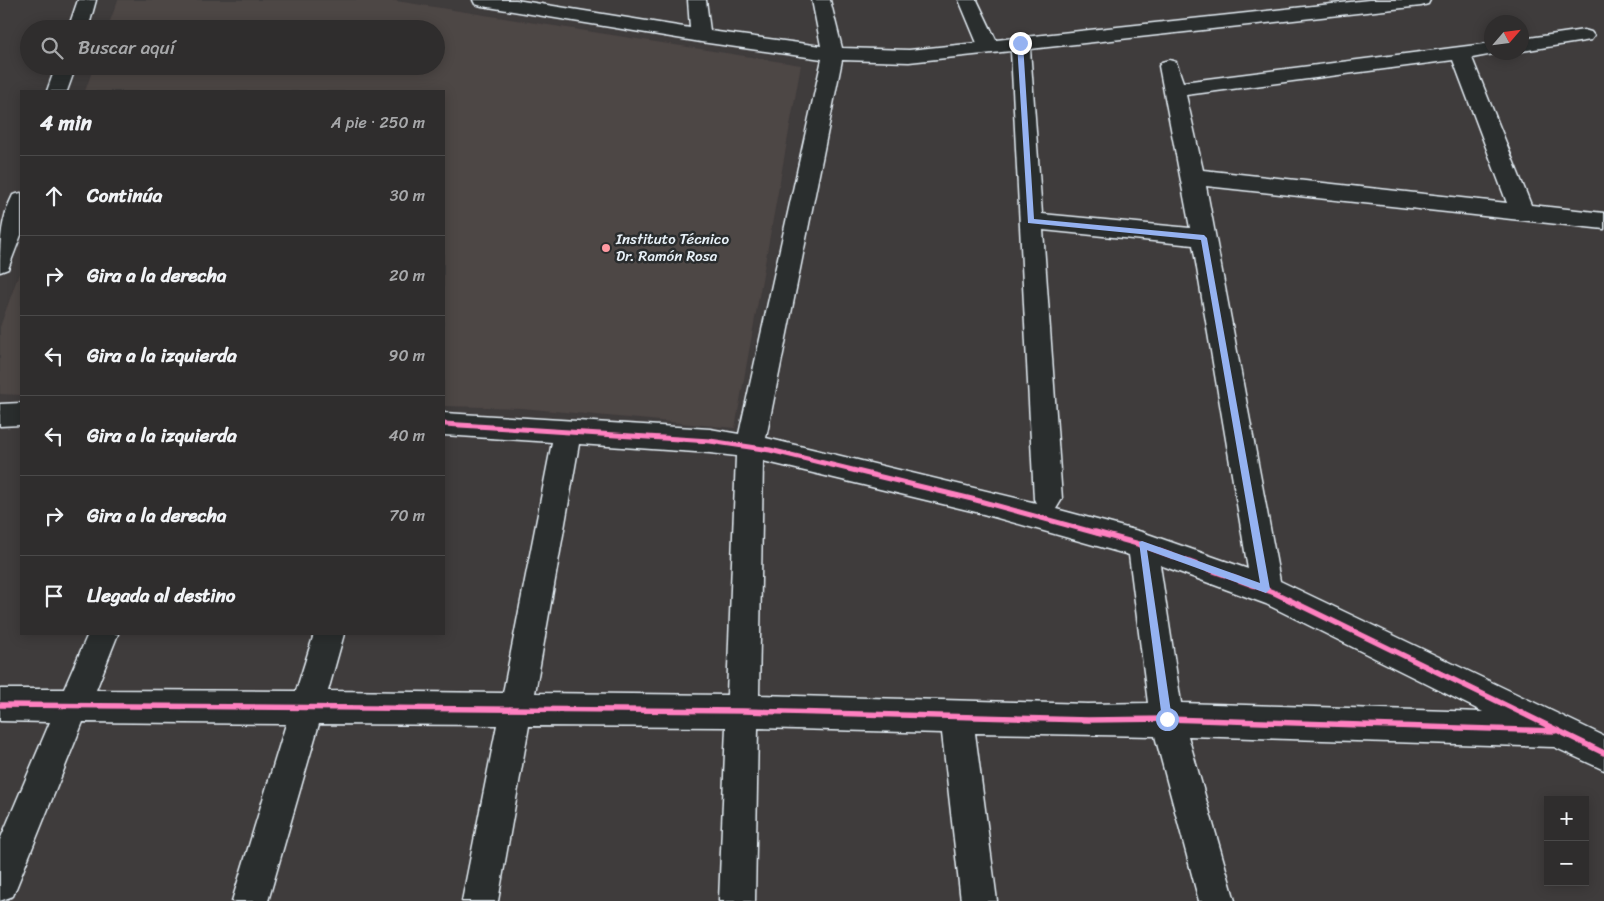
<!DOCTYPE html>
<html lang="es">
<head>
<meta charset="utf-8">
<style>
  :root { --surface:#2f2d2d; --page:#3b3939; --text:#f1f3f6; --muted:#a7a8aa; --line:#4a4949 }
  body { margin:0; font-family:Sriracha,sans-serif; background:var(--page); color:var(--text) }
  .controls { position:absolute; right:15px; bottom:15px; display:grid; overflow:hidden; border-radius:0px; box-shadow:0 2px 12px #0003 }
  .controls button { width:45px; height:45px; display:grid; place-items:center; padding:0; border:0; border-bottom:1px solid var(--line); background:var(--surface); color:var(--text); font:25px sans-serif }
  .compass { position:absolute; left:1484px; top:15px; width:45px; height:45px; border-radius:50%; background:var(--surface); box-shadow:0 2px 12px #0003; rotate:62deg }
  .stop { position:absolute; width:15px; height:15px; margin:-11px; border:4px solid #95b2f1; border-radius:50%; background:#fff }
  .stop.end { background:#95b2f1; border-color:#fff; box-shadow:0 1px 5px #0008 }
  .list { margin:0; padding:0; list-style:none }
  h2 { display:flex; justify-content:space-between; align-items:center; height:65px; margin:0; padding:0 20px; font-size:21px }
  h2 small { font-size:16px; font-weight:400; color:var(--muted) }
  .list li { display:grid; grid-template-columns:32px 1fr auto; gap:15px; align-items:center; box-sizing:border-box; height:80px; padding:0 20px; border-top:1px solid var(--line) }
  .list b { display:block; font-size:19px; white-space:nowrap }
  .list em { font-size:16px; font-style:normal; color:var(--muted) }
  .icon { flex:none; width:28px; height:28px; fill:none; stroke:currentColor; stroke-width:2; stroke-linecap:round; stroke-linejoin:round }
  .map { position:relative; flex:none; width:1604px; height:901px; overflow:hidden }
  .search { position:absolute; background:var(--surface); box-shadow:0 2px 12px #0003; left:20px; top:20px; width:425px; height:55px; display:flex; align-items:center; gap:12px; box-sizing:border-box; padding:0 18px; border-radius:28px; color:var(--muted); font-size:19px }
  .panel { position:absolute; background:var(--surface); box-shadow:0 2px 12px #0003; left:20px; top:90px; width:425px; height:545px; border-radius:0px }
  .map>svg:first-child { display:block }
  .built { fill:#4e4645 }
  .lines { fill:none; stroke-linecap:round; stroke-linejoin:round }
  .minor-casing { stroke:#e8f1f8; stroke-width:3 }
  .minor { fill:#2a2d2e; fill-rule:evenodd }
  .cycleway-far1-casing { stroke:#2a2d2e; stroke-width:8 }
  .cycleway-casing { stroke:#2a2d2e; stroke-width:9 }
  .cycleway-far1 { stroke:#ff80c0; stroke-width:5 }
  .cycleway { stroke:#ff80c0; stroke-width:5.5 }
  .route { fill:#95b2f1 }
  .poi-dot { fill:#ff9aa2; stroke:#2a2d2e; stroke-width:2 }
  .labels { text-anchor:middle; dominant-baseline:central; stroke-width:5; stroke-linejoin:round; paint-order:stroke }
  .poi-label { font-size:15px; fill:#e8f1f8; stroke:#2a2d2e; text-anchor:start }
</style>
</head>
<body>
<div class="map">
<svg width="1604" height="901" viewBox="0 0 1604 901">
  <rect width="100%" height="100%" fill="#3f3c3c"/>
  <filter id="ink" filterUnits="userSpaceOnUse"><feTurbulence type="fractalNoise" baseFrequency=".02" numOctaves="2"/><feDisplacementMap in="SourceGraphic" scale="10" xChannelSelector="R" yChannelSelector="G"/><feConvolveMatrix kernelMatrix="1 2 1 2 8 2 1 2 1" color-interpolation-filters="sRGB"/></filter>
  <g filter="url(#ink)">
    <!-- built -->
    <path class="built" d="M 118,0 L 390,0 L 801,65 L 735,428 L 522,408 L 444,406 L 444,91 L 85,91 L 94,66 L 436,66 L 436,29 L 107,29 Z
      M 21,268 L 21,395 L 0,394 L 0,327 Z"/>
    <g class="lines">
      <!-- minor casing -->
      <g class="minor-casing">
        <path id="minor" d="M 78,0 L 96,0 L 88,29 L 68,29 Z
          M 473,0 L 516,0 L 690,28 L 688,0 L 706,0 L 710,31 L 821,46 L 812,0 L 830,0 L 842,48 L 909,50 L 977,43 L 959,0 L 977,0 L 996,40 L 1369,0 L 1430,0 L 1428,4 L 1421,6 L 1030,49 L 1042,214 L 1190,228 L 1159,66 L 1162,62 L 1169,60 L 1176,62 L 1183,82 L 1492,43 L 1492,52 L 1499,53 L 1472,58 L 1531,205 L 1604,213 L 1604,229 L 1206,186 L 1280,581 L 1604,736 L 1604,770 L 1554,747 L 1188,736 L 1235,901 L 1199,901 L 1155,736 L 975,733 L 997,901 L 961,901 L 942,733 L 758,728 L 755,901 L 719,901 L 726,727 L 529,726 L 498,901 L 462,901 L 497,725 L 319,724 L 268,901 L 232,901 L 286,724 L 83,722 L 13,896 L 0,901 L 0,840 L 50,722 L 0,721 L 0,689 L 64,689 L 88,634 L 118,634 L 96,690 L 296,691 L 314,634 L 344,634 L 328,691 L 503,693 L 552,442 L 444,435 L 444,413 L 710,429 L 739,434 L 822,59 L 701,42 L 482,6 L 475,4 ZM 1011,51 L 1034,499 L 1036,503 L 766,438 L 842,60 L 909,62 ZM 1453,60 L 1507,203 L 1203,170 L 1186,95 ZM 1043,230 L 1193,245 L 1248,569 L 1142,532 L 1056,509 L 1062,499 ZM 579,444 L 710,453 L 736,456 L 727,695 L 535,693 ZM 763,461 L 976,512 L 1129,555 L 1148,703 L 1088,704 L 759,695 ZM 1160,565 L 1266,604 L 1483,712 L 1181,703 Z
          M 1584,30 L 1591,32 L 1594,36 L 1591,40 L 1522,51 L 1522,39 Z
          M 56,66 L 76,66 L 67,91 L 47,91 Z
          M 21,193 L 21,235 L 8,269 L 0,272 C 0,245 0,220 13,195 Z
          M 21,403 L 21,425 L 0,426 L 0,404 Z"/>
      </g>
      <!-- minor -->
      <use href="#minor" class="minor"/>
      <!-- cycleway-far1 casing -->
      <g class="cycleway-far1-casing">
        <path id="cycleway-far1" d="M 444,424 L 710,441 L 770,450 L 976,500 L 1100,534"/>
      </g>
      <!-- cycleway casing -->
      <g class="cycleway-casing">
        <path id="cycleway" d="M 1095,532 L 1142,545 L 1275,593 L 1604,753
          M 0,705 L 743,711 L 1088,720 L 1167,719 L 1555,731"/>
      </g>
      <!-- cycleway-far1 -->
      <use href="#cycleway-far1" class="cycleway-far1"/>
      <!-- cycleway -->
      <use href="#cycleway" class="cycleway"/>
    </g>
  </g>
  <!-- route -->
  <path class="route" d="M 1020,41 L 1023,43 L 1034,219 L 1204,235 L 1207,238 L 1270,589 L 1266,593 L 1147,550 L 1172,719 L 1167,724 L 1162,719 L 1139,542 L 1142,541 L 1260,583 L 1201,240 L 1028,223 L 1017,43 Z"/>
  <!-- markers -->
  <circle class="poi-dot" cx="606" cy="248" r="5"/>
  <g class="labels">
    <!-- poi labels -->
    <g class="poi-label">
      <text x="616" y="239">Instituto Técnico<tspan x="616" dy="17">Dr. Ramón Rosa</tspan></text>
    </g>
  </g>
</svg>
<div class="controls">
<button>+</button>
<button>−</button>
</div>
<svg class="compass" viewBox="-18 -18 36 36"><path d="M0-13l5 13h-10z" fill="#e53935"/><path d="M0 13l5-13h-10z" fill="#a7a8aa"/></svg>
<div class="stop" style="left:1167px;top:719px"></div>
<div class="stop end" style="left:1020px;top:43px"></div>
<div class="search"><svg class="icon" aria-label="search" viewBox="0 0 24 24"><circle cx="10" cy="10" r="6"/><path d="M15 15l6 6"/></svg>Buscar aquí</div>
<section class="panel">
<h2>4 min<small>A pie · 250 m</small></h2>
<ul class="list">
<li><svg class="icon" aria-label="ahead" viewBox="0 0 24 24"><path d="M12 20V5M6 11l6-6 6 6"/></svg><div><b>Continúa</b></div><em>30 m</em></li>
<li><svg class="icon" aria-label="right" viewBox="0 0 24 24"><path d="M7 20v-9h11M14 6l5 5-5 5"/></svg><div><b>Gira a la derecha</b></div><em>20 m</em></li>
<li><svg class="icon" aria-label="left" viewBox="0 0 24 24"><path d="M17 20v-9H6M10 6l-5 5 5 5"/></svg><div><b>Gira a la izquierda</b></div><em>90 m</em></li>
<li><svg class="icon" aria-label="left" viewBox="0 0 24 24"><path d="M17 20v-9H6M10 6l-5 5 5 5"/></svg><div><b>Gira a la izquierda</b></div><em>40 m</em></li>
<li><svg class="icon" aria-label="right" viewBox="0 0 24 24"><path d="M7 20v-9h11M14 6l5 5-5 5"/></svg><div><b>Gira a la derecha</b></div><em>70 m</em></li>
<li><svg class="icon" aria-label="arrive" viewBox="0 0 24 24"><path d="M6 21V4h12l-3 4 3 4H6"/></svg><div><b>Llegada al destino</b></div></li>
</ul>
</section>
</div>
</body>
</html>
